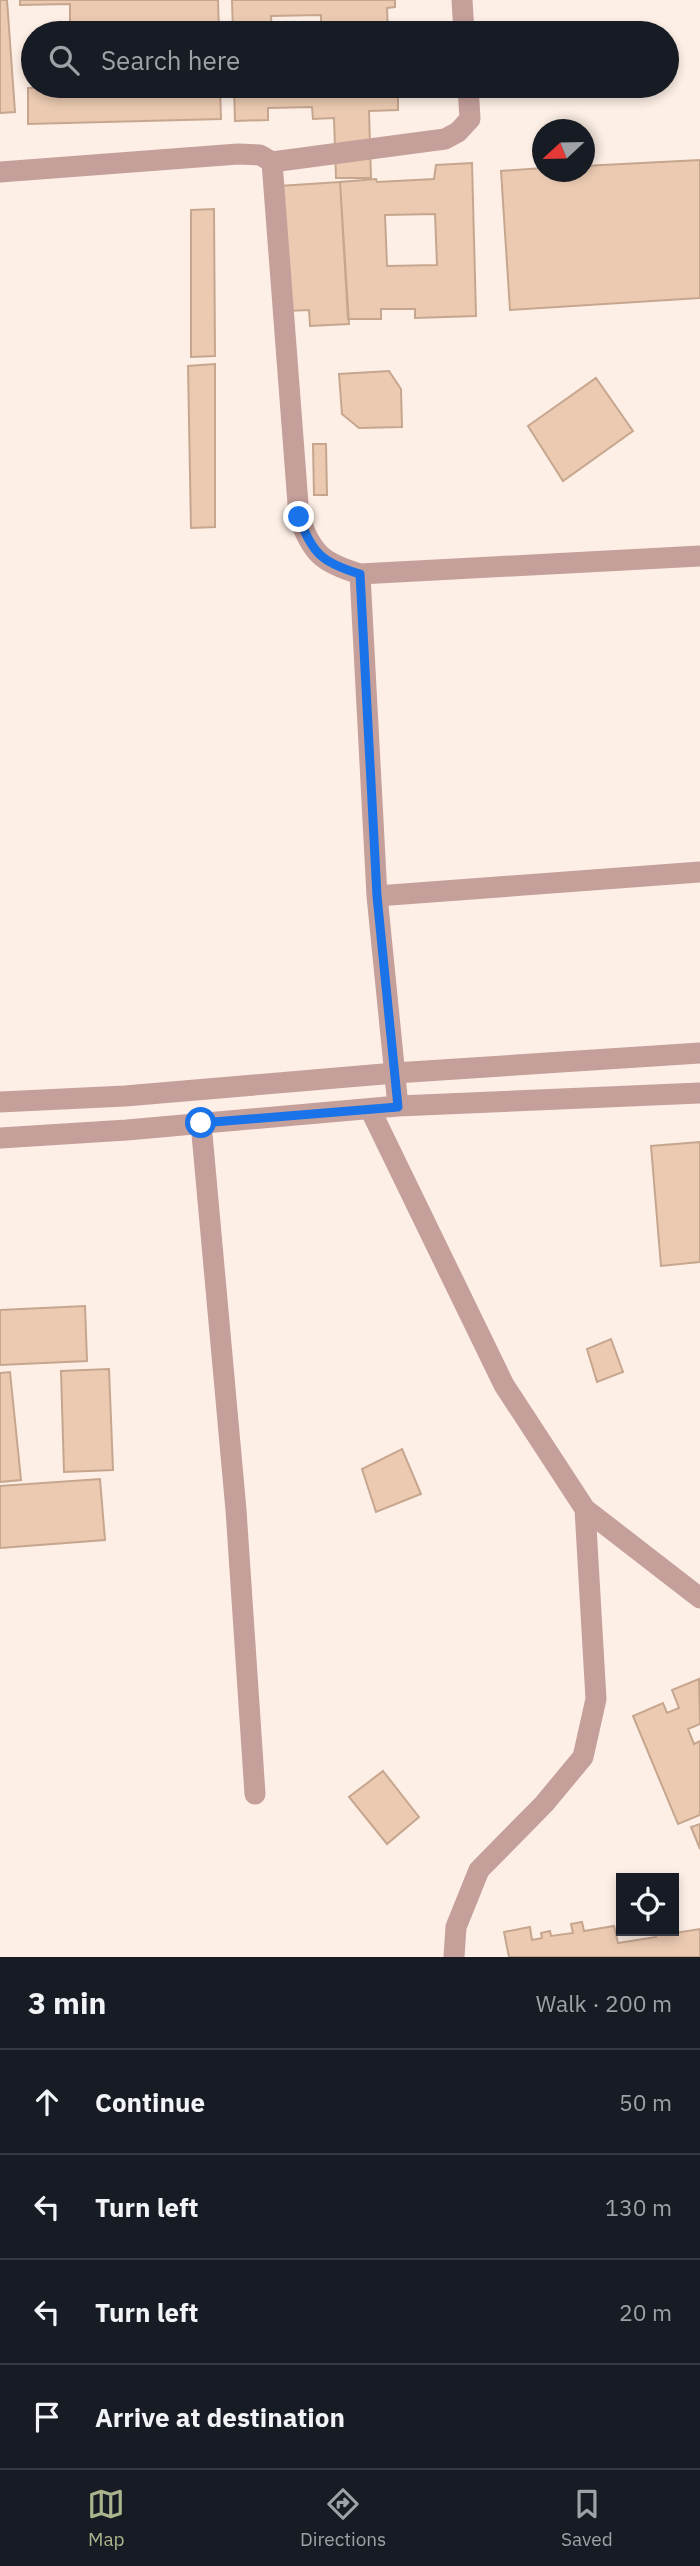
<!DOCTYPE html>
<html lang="en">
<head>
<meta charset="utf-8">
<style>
  :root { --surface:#171b24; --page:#20242c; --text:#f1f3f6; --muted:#9ea1a6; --line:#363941; --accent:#acb48e }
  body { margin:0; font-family:"IBM Plex Sans",sans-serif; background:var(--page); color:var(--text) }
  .controls { position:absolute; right:21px; bottom:21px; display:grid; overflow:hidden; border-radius:0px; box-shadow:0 4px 10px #0003 }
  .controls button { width:63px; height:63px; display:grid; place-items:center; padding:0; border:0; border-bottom:2px solid var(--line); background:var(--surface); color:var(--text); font:35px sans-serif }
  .compass { position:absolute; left:532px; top:119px; width:63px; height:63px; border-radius:50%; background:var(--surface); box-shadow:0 4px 10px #0003; rotate:248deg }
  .stop { position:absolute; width:21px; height:21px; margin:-16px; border:5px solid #1a73e8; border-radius:50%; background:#fff }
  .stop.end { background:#1a73e8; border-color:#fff; box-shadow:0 2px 7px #0008 }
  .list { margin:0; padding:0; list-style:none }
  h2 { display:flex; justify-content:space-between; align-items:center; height:91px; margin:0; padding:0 28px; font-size:30px }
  h2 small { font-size:23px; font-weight:400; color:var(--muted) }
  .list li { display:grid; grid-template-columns:46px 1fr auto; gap:21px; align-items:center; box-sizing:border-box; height:105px; padding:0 28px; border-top:2px solid var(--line) }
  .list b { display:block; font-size:26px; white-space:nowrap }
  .list em { font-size:23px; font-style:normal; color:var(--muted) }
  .icon { flex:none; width:38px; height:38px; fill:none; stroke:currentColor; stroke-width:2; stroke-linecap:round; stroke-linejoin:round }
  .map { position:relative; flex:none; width:700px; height:1957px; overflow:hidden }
  .search { position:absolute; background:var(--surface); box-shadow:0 4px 10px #0003; left:21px; right:21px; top:21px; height:77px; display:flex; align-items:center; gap:18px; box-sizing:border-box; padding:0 24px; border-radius:38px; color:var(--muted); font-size:26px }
  .sheet { height:511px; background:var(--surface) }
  nav { display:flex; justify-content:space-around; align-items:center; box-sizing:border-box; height:98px; border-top:2px solid var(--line); background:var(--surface); font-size:19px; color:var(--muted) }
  nav a { display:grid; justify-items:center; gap:4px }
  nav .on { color:var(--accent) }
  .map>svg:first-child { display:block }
  .building { fill:#ebcab1; stroke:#c6a68f; stroke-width:2; fill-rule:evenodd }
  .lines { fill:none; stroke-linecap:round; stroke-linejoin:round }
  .minor { stroke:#c5a09b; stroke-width:21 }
  .route { stroke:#1a73e8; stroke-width:9 }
</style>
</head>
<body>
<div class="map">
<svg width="700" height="1957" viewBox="0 0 700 1957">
  <rect width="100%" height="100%" fill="#fdefe5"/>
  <!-- building -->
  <path class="building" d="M 0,0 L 7,0 L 15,112 L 0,113 Z
    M 20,0 L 218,0 L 219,33 L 199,33 L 199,23 L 130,25 L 130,33 L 70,33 L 70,4 L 20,5 Z
    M 232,0 L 395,0 L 395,7 L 387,8 L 388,33 L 321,33 L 321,15 L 271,16 L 272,33 L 233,33 Z
    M 72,86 L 220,86 L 221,119 L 28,124 L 28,88 Z
    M 234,86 L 398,86 L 398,110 L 369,111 L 371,178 L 336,178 L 334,118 L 313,119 L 312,107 L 268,108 L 268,120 L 235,121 Z
    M 700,160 L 700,298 L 510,310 L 501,171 L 542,168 L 542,172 L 584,172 L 584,166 Z
    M 472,163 L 476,316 L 415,318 L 415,309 L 381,309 L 381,319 L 348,319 L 340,182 L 376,179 L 377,182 L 434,179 L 436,165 ZM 435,214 L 437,265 L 387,266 L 385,215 Z
    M 340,182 L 349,324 L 310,326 L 309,310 L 287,311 L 279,186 Z
    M 214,209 L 215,356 L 191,357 L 191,210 Z
    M 215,364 L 215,527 L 191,528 L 188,366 Z
    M 389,371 L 401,389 L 402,427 L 359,428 L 342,414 L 339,374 Z
    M 596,378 L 633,431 L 563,481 L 528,426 Z
    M 313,444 L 326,444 L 327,495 L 314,495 Z
    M 700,1142 L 700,1262 L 661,1266 L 651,1146 Z
    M 85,1306 L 87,1361 L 0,1365 L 0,1310 Z
    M 611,1339 L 623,1372 L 597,1382 L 587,1349 Z
    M 109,1369 L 113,1470 L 64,1472 L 61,1371 Z
    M 10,1372 L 21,1480 L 0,1482 L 0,1373 Z
    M 402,1449 L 421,1494 L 376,1512 L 362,1469 Z
    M 100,1479 L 105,1540 L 0,1548 L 0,1486 Z
    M 699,1679 L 700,1724 L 688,1729 L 694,1744 L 700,1741 L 700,1815 L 678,1824 L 633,1716 L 663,1703 L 667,1713 L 679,1708 L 672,1690 Z
    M 383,1771 L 419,1817 L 387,1844 L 349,1797 Z
    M 700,1824 L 700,1849 L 691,1827 Z
    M 582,1922 L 584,1931 L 614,1926 L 618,1943 L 656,1937 L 654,1931 L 668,1931 L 669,1934 L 700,1929 L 700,1957 L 509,1957 L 504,1932 L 530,1927 L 532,1940 L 542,1938 L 541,1933 L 550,1931 L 551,1936 L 573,1933 L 571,1924 Z"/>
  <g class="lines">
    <!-- minor -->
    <path class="minor" d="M 462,0 L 464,33
      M 272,162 L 445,139 L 458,132 L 470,119 L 468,86
      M 0,172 L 238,154 L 260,155 L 272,162 L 299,517 C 312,554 323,563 360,574 L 700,556
      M 360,574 L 377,896 L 398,1106
      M 377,896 L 700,872
      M 0,1102 L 125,1096 L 395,1073 L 700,1053
      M 370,1109 L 504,1385 L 585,1509 L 700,1598
      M 201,1123 L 236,1510 L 255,1794
      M 0,1138 L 127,1130 L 398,1106 L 700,1093
      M 454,1957 L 456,1927 L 479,1870 L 544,1804 L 583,1757 L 596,1699 L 585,1509"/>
  </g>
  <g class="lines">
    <!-- route -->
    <path class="route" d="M 201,1123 L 398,1107 L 377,896 L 360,574 C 323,563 312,554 299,517"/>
  </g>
</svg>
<div class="controls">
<button><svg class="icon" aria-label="locate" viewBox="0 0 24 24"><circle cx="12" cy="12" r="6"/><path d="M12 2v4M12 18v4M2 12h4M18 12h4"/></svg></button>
</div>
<svg class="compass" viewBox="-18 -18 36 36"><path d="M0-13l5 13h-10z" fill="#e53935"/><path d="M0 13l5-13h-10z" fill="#9ea1a6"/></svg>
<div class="stop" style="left:201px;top:1123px"></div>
<div class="stop end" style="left:299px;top:517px"></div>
<div class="search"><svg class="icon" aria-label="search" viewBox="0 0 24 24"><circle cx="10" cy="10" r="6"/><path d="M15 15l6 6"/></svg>Search here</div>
</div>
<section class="sheet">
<h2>3 min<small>Walk · 200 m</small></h2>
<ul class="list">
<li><svg class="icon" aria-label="ahead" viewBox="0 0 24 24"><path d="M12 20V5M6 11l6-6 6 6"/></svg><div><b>Continue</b></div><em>50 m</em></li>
<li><svg class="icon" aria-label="left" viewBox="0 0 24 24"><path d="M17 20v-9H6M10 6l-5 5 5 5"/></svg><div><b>Turn left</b></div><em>130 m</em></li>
<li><svg class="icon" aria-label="left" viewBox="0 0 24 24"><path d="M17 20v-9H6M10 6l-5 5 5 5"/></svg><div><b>Turn left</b></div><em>20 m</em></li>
<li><svg class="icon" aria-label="arrive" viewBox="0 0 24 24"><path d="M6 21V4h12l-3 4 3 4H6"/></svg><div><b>Arrive at destination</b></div></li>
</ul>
</section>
<nav>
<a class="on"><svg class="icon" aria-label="map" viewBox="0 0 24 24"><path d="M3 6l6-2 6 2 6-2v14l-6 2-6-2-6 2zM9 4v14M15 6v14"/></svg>Map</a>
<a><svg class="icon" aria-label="directions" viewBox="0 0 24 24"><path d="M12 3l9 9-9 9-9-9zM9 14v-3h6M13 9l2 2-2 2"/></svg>Directions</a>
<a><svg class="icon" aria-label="saved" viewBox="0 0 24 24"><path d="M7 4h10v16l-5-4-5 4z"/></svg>Saved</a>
</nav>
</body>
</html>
